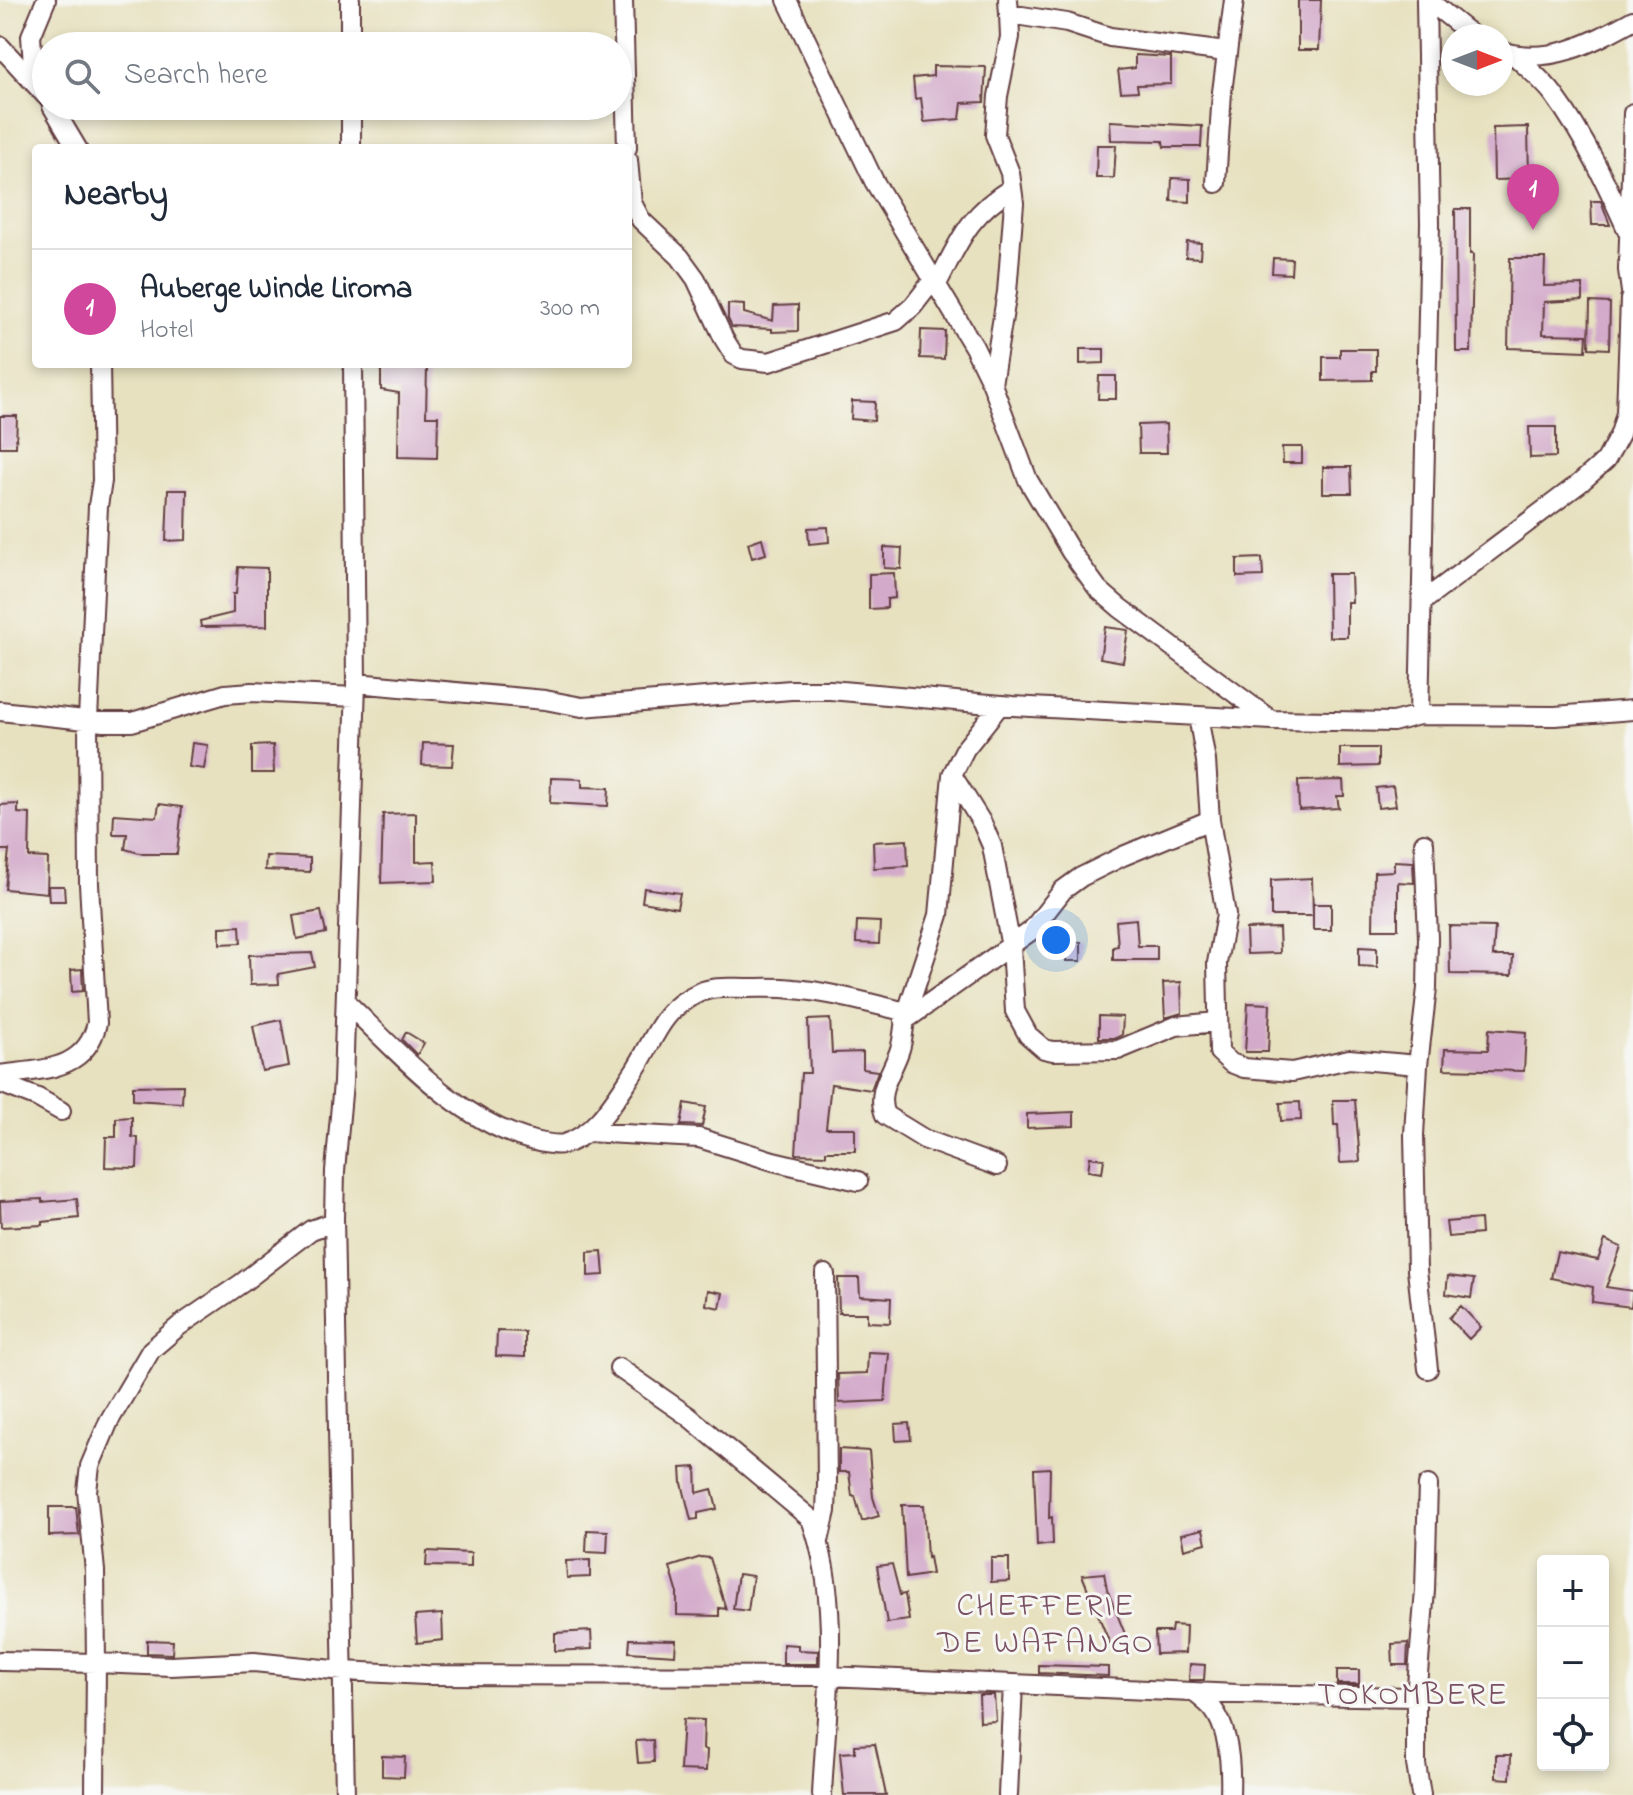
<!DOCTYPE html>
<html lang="en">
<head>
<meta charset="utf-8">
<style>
  :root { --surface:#fff; --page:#f6f6f7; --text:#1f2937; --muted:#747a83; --line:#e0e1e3; --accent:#d93025 }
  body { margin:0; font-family:"Indie Flower",sans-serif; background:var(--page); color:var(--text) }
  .controls { position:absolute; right:24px; bottom:24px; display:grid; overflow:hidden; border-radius:8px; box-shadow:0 4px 12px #0003 }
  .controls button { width:72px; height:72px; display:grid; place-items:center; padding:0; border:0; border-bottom:2px solid var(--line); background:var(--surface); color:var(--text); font:40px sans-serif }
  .compass { position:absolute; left:1441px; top:24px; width:72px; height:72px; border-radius:50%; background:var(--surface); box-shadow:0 4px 12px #0003; rotate:90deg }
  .you { position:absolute; left:1056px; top:940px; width:28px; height:28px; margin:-20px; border:6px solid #fff; border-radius:50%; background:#1a73e8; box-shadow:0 0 0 12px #1a73e833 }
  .badge { display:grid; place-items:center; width:52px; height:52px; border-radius:50%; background:var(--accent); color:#fff; font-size:26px; font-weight:700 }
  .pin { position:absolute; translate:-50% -66px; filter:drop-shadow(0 2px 4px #0008) }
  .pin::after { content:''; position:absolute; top:42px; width:28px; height:24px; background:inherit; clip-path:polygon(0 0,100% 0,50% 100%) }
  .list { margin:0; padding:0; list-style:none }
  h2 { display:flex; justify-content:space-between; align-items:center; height:104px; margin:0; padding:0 32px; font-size:34px }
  h2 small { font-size:26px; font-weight:400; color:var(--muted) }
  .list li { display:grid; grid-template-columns:52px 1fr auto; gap:24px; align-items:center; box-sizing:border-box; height:120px; padding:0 32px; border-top:2px solid var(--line) }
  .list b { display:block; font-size:30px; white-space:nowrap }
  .list p { margin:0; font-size:26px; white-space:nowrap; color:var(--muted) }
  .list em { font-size:26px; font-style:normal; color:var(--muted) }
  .icon { flex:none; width:44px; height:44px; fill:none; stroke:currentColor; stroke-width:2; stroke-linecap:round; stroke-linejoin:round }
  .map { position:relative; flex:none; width:1633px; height:1795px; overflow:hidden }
  .search { position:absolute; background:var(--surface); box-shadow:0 4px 12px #0003; left:32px; top:32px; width:600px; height:88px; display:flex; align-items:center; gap:20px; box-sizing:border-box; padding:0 28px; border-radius:44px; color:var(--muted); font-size:30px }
  .panel { position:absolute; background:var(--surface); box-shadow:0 4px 12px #0003; left:32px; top:144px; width:600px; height:224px; border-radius:8px }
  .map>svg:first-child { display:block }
  .building { fill:#d3aaca }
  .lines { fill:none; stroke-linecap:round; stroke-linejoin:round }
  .minor-casing { stroke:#623c41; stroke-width:22 }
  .minor { stroke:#fff; stroke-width:18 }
  .labels { text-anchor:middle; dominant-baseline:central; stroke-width:6; stroke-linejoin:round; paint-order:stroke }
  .quarter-label { font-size:32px; letter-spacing:2px; fill:#7a5063; stroke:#f6f6f2 }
</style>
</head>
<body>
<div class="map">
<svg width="1633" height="1795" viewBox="0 0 1633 1795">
  <rect width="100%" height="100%" fill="#f6f6f2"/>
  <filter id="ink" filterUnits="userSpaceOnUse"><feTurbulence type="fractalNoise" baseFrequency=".0125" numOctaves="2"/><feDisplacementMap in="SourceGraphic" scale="16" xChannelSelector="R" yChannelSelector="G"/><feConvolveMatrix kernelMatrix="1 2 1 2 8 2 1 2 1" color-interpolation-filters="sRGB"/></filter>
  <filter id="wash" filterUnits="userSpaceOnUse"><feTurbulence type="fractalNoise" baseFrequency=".006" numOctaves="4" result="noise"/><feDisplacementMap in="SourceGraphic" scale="32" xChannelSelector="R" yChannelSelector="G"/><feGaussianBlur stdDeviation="1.8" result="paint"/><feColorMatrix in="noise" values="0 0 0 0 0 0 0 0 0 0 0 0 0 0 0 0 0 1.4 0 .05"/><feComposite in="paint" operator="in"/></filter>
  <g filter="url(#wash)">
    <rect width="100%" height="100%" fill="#e7e1bf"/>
    <g id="blocks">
      <!-- building -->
      <path class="building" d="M 1298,0 L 1321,0 L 1319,50 L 1298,50 Z
        M 1135,55 L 1171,57 L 1171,84 L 1137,85 L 1138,91 L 1121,92 L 1118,70 L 1135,68 Z
        M 933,66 L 986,67 L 984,102 L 962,103 L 960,119 L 924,122 L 921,98 L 915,99 L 913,78 L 933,76 Z
        M 1110,121 L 1202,126 L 1201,147 L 1164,147 L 1163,141 L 1111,140 Z
        M 1528,127 L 1529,179 L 1494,180 L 1493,128 Z
        M 1097,145 L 1116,145 L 1114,178 L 1096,178 Z
        M 1172,178 L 1190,179 L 1190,202 L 1171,201 Z
        M 1591,201 L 1601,201 L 1610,225 L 1592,225 Z
        M 1455,209 L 1470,209 L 1470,254 L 1473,254 L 1471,352 L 1456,352 Z
        M 1187,242 L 1201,243 L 1200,258 L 1186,257 Z
        M 1273,258 L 1292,259 L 1291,274 L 1272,273 Z
        M 1510,258 L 1545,258 L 1544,286 L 1583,285 L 1583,300 L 1544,302 L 1543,334 L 1587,335 L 1586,351 L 1508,348 Z
        M 1590,302 L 1610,303 L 1609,349 L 1589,348 Z
        M 728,304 L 744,305 L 744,313 L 773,321 L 774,306 L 798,305 L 798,331 L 772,332 L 772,329 L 732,327 L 728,319 Z
        M 921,330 L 945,331 L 944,359 L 920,358 Z
        M 1080,349 L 1104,349 L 1104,363 L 1080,364 Z
        M 1340,349 L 1376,349 L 1376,371 L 1372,371 L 1372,380 L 1323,381 L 1323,357 L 1340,357 Z
        M 381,366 L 427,366 L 426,416 L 438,416 L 437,458 L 398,457 L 399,393 L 381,390 Z
        M 1099,376 L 1116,376 L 1116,399 L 1098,399 Z
        M 852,401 L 875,402 L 874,421 L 851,419 Z
        M 0,416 L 17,416 L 16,447 L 0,447 Z
        M 1166,424 L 1167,453 L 1139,453 L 1138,425 Z
        M 1529,427 L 1556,427 L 1556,457 L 1530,458 Z
        M 1282,447 L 1302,447 L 1302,463 L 1283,463 Z
        M 1323,467 L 1351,467 L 1352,493 L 1323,493 Z
        M 168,490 L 187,490 L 186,540 L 166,541 Z
        M 828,527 L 829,542 L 809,544 L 808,528 Z
        M 762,538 L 766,554 L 752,558 L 748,543 Z
        M 884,547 L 902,548 L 901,569 L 884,568 Z
        M 1262,558 L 1263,576 L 1237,577 L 1237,559 Z
        M 238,567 L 267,568 L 267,626 L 201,627 L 200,621 L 233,613 L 233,594 L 236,594 Z
        M 894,573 L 895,598 L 887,599 L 887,608 L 869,609 L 869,574 Z
        M 1328,574 L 1351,574 L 1352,602 L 1347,602 L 1347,637 L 1329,637 Z
        M 1105,627 L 1128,630 L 1123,662 L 1100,658 Z
        M 192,743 L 208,745 L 204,769 L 189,767 Z
        M 423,743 L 454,744 L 452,766 L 422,765 Z
        M 273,745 L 274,773 L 252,773 L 252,746 Z
        M 1340,748 L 1378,748 L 1378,766 L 1340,767 Z
        M 551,778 L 582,779 L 582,787 L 609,788 L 608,806 L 550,803 Z
        M 1343,780 L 1344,796 L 1337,796 L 1339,808 L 1299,810 L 1298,781 Z
        M 1393,786 L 1396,806 L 1378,808 L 1376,788 Z
        M 18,804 L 18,813 L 30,814 L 29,857 L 48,858 L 47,893 L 5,889 L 9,850 L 0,850 L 0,805 Z
        M 159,804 L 182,807 L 177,854 L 143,854 L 125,849 L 127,834 L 113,834 L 114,814 L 157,817 Z
        M 416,813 L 416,862 L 435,861 L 436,881 L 381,883 L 383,814 Z
        M 907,840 L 908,866 L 874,868 L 873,842 Z
        M 266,856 L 310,858 L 310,872 L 265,870 Z
        M 1394,861 L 1413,862 L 1414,883 L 1398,882 L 1398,929 L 1373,929 L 1374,872 L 1394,871 Z
        M 1312,878 L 1313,916 L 1271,916 L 1271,880 Z
        M 48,886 L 64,886 L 65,901 L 49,901 Z
        M 644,888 L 680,893 L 677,908 L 642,902 Z
        M 1313,904 L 1331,904 L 1331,930 L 1313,930 Z
        M 321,911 L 326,933 L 297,939 L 293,916 Z
        M 1136,919 L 1138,946 L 1157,946 L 1157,960 L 1113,960 L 1113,947 L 1118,946 L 1116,921 Z
        M 857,921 L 880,922 L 879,944 L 856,943 Z
        M 240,926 L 241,943 L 220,944 L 220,927 Z
        M 1449,926 L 1495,927 L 1493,956 L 1513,956 L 1512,975 L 1450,974 Z
        M 1279,928 L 1280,953 L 1247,954 L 1246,929 Z
        M 1066,942 L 1081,942 L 1081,961 L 1066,961 Z
        M 1359,947 L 1377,948 L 1377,967 L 1359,966 Z
        M 312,953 L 315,967 L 278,974 L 279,984 L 250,985 L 249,955 Z
        M 82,969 L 83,991 L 72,992 L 71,970 Z
        M 1181,982 L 1182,1013 L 1165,1018 L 1163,983 Z
        M 1248,1003 L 1270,1004 L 1268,1052 L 1245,1052 Z
        M 1099,1016 L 1123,1017 L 1122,1035 L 1116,1038 L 1099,1038 Z
        M 830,1019 L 832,1053 L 863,1052 L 863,1069 L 878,1071 L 871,1090 L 831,1084 L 826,1128 L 855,1128 L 855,1151 L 826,1151 L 826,1155 L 796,1154 L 801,1073 L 810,1073 L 808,1020 Z
        M 281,1020 L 289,1066 L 262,1071 L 253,1026 Z
        M 1489,1029 L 1526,1032 L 1524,1071 L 1444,1069 L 1445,1049 L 1488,1050 Z
        M 406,1032 L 424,1043 L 417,1055 L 402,1040 Z
        M 183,1085 L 182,1103 L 133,1100 L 133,1086 Z
        M 1333,1100 L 1355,1100 L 1360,1162 L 1340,1163 L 1338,1125 L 1334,1125 Z
        M 1300,1102 L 1301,1120 L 1281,1121 L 1280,1103 Z
        M 685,1103 L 706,1107 L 702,1126 L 681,1125 Z
        M 1074,1112 L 1074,1126 L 1027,1128 L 1027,1114 Z
        M 132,1117 L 132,1137 L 138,1138 L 137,1168 L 105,1167 L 106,1137 L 116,1137 L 116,1118 Z
        M 1090,1157 L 1104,1159 L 1102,1173 L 1088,1171 Z
        M 42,1199 L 42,1202 L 77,1199 L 79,1218 L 43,1222 L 43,1225 L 1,1227 L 0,1201 Z
        M 1480,1219 L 1481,1234 L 1448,1237 L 1446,1222 Z
        M 1605,1240 L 1621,1247 L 1606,1287 L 1633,1291 L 1631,1307 L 1592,1302 L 1593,1287 L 1551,1278 L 1557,1252 L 1598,1260 Z
        M 602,1251 L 604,1275 L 588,1276 L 588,1252 Z
        M 1448,1276 L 1474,1279 L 1471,1298 L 1446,1294 Z
        M 838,1278 L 859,1278 L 860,1296 L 891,1298 L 890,1323 L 867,1322 L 867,1313 L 839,1313 Z
        M 708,1290 L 723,1293 L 720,1308 L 706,1305 Z
        M 1461,1306 L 1481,1327 L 1469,1339 L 1449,1318 Z
        M 497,1331 L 525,1332 L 525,1357 L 496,1356 Z
        M 868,1352 L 889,1353 L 885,1401 L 839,1403 L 838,1374 L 867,1373 Z
        M 909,1423 L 911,1440 L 896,1441 L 895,1424 Z
        M 839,1449 L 869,1451 L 873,1497 L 879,1516 L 862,1521 L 855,1496 L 852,1496 L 849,1472 L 839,1472 Z
        M 696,1467 L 697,1493 L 712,1489 L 717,1509 L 698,1513 L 698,1519 L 691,1520 L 682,1483 L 681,1468 Z
        M 1050,1468 L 1049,1518 L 1052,1517 L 1053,1544 L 1037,1546 L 1034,1469 Z
        M 902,1505 L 924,1505 L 927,1558 L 929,1557 L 932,1574 L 906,1578 Z
        M 49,1507 L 76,1507 L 79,1535 L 49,1536 Z
        M 1203,1529 L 1206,1543 L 1184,1549 L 1181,1534 Z
        M 587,1530 L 608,1531 L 607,1553 L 586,1552 Z
        M 427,1551 L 471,1553 L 471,1567 L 426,1566 Z
        M 701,1557 L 710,1558 L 726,1609 L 719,1608 L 719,1616 L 677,1615 L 677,1591 L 670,1567 Z
        M 991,1558 L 1009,1558 L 1009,1581 L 991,1582 Z
        M 590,1560 L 590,1577 L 567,1578 L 566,1561 Z
        M 892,1564 L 900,1595 L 905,1594 L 909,1620 L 887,1623 L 877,1566 Z
        M 1104,1573 L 1107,1589 L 1129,1644 L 1110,1644 L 1082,1575 Z
        M 738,1574 L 753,1576 L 748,1611 L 733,1609 Z
        M 442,1614 L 443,1640 L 417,1643 L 415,1616 Z
        M 1172,1625 L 1186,1626 L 1185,1653 L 1156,1654 L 1155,1632 L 1171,1632 Z
        M 591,1631 L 592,1649 L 555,1651 L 555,1633 Z
        M 630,1639 L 676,1640 L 675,1655 L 629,1652 Z
        M 147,1640 L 173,1641 L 172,1654 L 147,1653 Z
        M 1408,1643 L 1407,1665 L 1393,1665 L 1392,1644 Z
        M 783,1644 L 798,1645 L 798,1650 L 818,1651 L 818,1664 L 783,1664 Z
        M 1190,1664 L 1205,1665 L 1204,1680 L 1189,1680 Z
        M 1039,1665 L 1108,1667 L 1108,1676 L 1039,1673 Z
        M 1337,1670 L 1359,1670 L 1359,1684 L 1337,1684 Z
        M 979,1695 L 994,1695 L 996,1721 L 980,1722 Z
        M 683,1719 L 704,1720 L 703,1749 L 707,1750 L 706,1771 L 680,1770 Z
        M 653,1740 L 654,1762 L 638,1763 L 636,1741 Z
        M 875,1744 L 886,1795 L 844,1795 L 840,1753 L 855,1752 L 855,1745 Z
        M 1496,1755 L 1511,1755 L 1510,1779 L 1496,1778 Z
        M 382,1756 L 405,1757 L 404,1777 L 382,1776 Z"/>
    </g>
  </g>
  <g filter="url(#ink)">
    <use href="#blocks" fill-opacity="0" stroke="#623c41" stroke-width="2"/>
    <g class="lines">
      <!-- minor casing -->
      <g class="minor-casing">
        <path id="minor" d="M 350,0 L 350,46
          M 623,0 L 627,148
          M 787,0 L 874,181 L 974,347 L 992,384 L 1028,480 L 1071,552 L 1098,589 L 1120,608 L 1271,720
          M 1008,0 L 1009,14 L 1067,23 L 1110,37 L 1226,52
          M 1428,0 L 1473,36
          M 0,46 L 46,96
          M 1501,51 C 1550,66 1591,43 1633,20
          M 1514,55 C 1527,68 1543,80 1554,95 C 1585,137 1608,187 1629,234
          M 34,80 L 31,36 L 46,0
          M 52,106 L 77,148
          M 351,106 L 351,148
          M 1633,113 L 1628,270 L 1633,306
          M 628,160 L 632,203 L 641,220 L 680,257 L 696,279 L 724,339 L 734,355 L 742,359 L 769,362 L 896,321 L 913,306 L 934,279
          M 1216,183 L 1222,92 L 1234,0
          M 937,284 C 960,240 968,215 1012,188
          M 992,384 L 1007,292 L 1014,203 L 1010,173 L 995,135 L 998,96 L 1010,37 L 1009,14
          M 1422,602 L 1580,483 L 1606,460 L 1620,434 L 1626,413 L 1630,299
          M 356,683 L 545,700 L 582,707 L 791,690 L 830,690 L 1013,706 L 1272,720 L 1393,722 L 1419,715 L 1555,716 L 1633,710
          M 0,711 L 104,722 L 132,722 L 225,694 L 252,692 L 355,697
          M 1419,715 L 1430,224 L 1426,0
          M 952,775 L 982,823 L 992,846 L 1011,947 L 1015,1011 L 1028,1035 L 1044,1049 L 1053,1051 L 1118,1050 L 1176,1026 L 1217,1022
          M 1210,820 L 1226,915 L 1217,963 L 1219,1052 L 1231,1063 L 1244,1068 L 1292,1072 L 1349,1059 L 1418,1065 L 1427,988 L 1428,938 L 1424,843
          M 346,1002 C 401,1055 458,1121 534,1141 C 544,1143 555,1146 564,1144 C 594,1136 615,1100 631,1076 C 655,1042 657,1012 698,993 C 713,986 730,988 746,988 C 762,988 778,987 794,989 C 832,992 871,1004 907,1012 L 939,915 L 952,775 L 965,749 L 1000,705
          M 907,1012 C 903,1024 904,1037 900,1049 C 893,1072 875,1091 885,1115 L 924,1139 L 997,1166
          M 904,1021 L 1031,931 L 1063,890 L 1081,877 L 1123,856 L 1210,820 L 1206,761 L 1198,716
          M 1418,1065 L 1414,1135 L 1417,1270 L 1428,1369
          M 0,1075 C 41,1069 86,1072 97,1023 L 89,884 L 88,719 L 98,506 L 102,481 L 100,364
          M 0,1083 L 38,1098 L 61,1111
          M 586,1132 L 699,1138 L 773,1161 L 858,1181
          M 619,1368 L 688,1416 L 811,1519 C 843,1605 826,1705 822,1795
          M 819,1541 L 826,1511 L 827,1485 L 825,1274
          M 0,1661 L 96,1663 L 95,1571 L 87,1491 L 90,1466 L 109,1421 L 151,1350 L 179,1326 L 242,1283 L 311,1230 L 334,1222
          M 1194,1692 C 1201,1698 1208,1703 1213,1709 C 1230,1731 1231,1769 1230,1795
          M 1416,1697 L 1425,1590 L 1428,1485
          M 95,1795 L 96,1663 L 171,1666 L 254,1662 L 343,1671 L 425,1675 L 828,1676 L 1013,1684
          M 345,1795 L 334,1218 L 335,1171 L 343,1083 L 356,683 L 353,364
          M 1008,1795 L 1013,1684 L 1237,1694 L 1416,1697 L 1416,1764 L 1421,1795"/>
      </g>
      <!-- minor -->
      <use href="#minor" class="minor"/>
    </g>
  </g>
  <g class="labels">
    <!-- quarter labels -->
    <g class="quarter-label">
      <text x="1046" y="1607">CHEFFERIE<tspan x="1046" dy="37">DE WAFANGO</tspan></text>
      <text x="1413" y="1696">TOKOMBERE</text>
    </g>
  </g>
</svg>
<div class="controls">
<button>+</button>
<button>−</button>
<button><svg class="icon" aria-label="locate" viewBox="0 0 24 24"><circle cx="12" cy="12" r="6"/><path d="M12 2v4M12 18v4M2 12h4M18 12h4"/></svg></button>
</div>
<svg class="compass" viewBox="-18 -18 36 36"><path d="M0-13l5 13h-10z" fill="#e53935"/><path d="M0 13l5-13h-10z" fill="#747a83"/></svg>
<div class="you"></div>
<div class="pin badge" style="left:1533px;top:230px;background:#d1479c">1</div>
<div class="search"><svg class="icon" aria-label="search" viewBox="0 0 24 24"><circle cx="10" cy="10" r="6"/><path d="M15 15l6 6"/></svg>Search here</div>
<section class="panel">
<h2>Nearby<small></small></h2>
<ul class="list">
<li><span class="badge" style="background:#d1479c">1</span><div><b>Auberge Winde Liroma</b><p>Hotel</p></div><em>300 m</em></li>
</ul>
</section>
</div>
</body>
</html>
